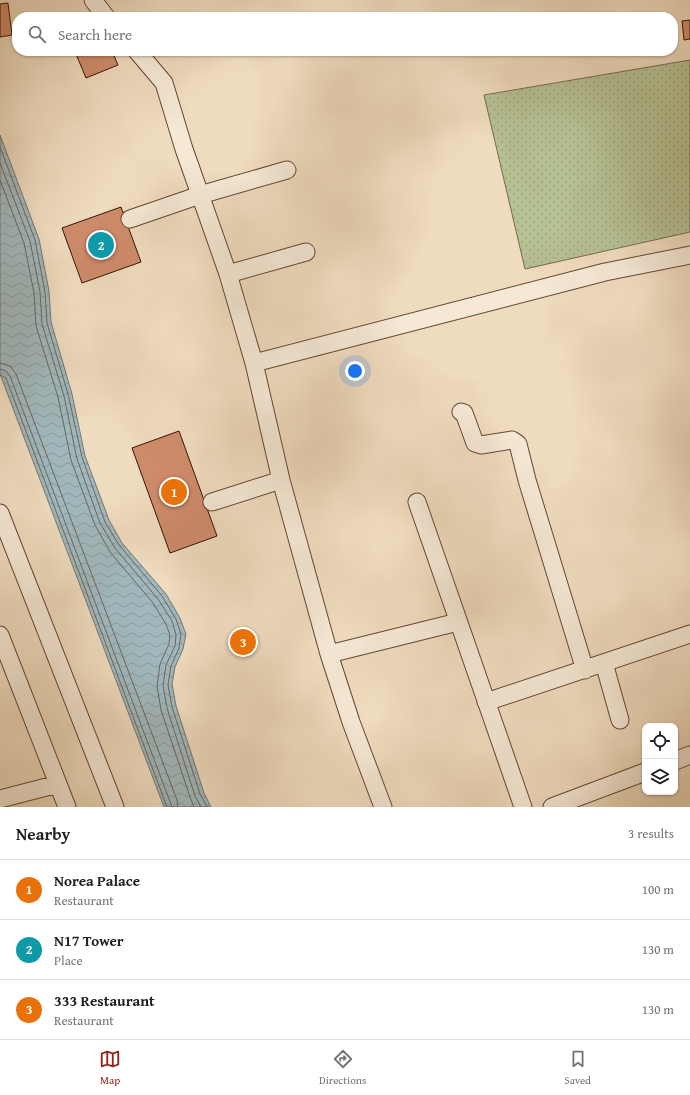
<!DOCTYPE html>
<html lang="en">
<head>
<meta charset="utf-8">
<style>
  :root { --surface:#fff; --page:#f2f2f2; --text:#202124; --muted:#757577; --line:#e0e0e0; --accent:#8f2418 }
  body { margin:0; font-family:"Gentium Book Plus",serif; background:var(--page); color:var(--text) }
  .controls { position:absolute; right:12px; bottom:12px; display:grid; overflow:hidden; border-radius:8px; box-shadow:0 1px 3px #0004 }
  .controls button { width:36px; height:36px; display:grid; place-items:center; padding:0; border:0; border-bottom:1px solid var(--line); background:var(--surface); color:var(--text); font:20px sans-serif }
  .you { position:absolute; left:355px; top:371px; width:14px; height:14px; margin:-10px; border:3px solid #fff; border-radius:50%; background:#1a73e8; box-shadow:0 0 0 6px #1a73e833 }
  .badge { display:grid; place-items:center; width:26px; height:26px; border-radius:50%; background:var(--accent); color:#fff; font-size:13px; font-weight:700 }
  .pin { position:absolute; translate:-50% -50%; border:2px solid #fff; box-shadow:0 1px 4px #0006 }
  .list { margin:0; padding:0; list-style:none }
  h2 { display:flex; justify-content:space-between; align-items:center; height:52px; margin:0; padding:0 16px; font-size:17px }
  h2 small { font-size:13px; font-weight:400; color:var(--muted) }
  .list li { display:grid; grid-template-columns:26px 1fr auto; gap:12px; align-items:center; box-sizing:border-box; height:60px; padding:0 16px; border-top:1px solid var(--line) }
  .list b { display:block; font-size:15px; white-space:nowrap }
  .list p { margin:0; font-size:13px; white-space:nowrap; color:var(--muted) }
  .list em { font-size:13px; font-style:normal; color:var(--muted) }
  .icon { flex:none; width:22px; height:22px; fill:none; stroke:currentColor; stroke-width:2; stroke-linecap:round; stroke-linejoin:round }
  .map { position:relative; flex:none; width:690px; height:807px; overflow:hidden }
  .search { position:absolute; background:var(--surface); box-shadow:0 1px 3px #0004; left:12px; right:12px; top:12px; height:44px; display:flex; align-items:center; gap:10px; box-sizing:border-box; padding:0 14px; border-radius:16px; color:var(--muted); font-size:15px }
  .sheet { height:232px; background:var(--surface) }
  nav { display:flex; justify-content:space-around; align-items:center; box-sizing:border-box; height:56px; border-top:1px solid var(--line); background:var(--surface); font-size:11px; color:var(--muted) }
  nav a { display:grid; justify-items:center; gap:2px }
  nav .on { color:var(--accent) }
  .map>svg:first-child { display:block }
  .green { fill:url(#green-dots); stroke:#766b4c }
  .water { fill:url(#water-waves); stroke:#757773 }
  .lines { fill:none; stroke-linecap:round; stroke-linejoin:round }
  .shore { stroke:#6a6660; stroke-width:1 }
  .building { fill:#ce8b6a; stroke:#351503 }
  .minor-casing { stroke:#644632; stroke-width:19 }
  .minor { stroke:#f5e8d5; stroke-width:17 }
</style>
</head>
<body>
<div class="map">
<svg width="690" height="807" viewBox="0 0 690 807">
  <defs>
    <pattern id="green-dots" width="8" height="8" patternUnits="userSpaceOnUse"><rect width="8" height="8" fill="#b6c194"/><path d="M2 2h.1M6 6h.1" fill="none" stroke="#9da57e" stroke-width="1.8" stroke-linecap="round"/></pattern>
    <pattern id="water-waves" width="16" height="10" patternUnits="userSpaceOnUse"><rect width="16" height="10" fill="#a0b8bd"/><path d="M0 5q4-4 8 0t8 0" fill="none" stroke="#8a9da1"/></pattern>
  </defs>
  <rect width="100%" height="100%" fill="#efdbbe"/>
  <filter id="stains"><feTurbulence type="fractalNoise" baseFrequency=".005" numOctaves="4"/><feColorMatrix values="0 0 0 0 .2 0 0 0 0 .09 0 0 0 0 .02 0 0 0 .5 -.17"/></filter>
  <radialGradient id="worn" r=".72"><stop offset=".6" stop-color="#630" stop-opacity="0"/><stop offset="1" stop-color="#630" stop-opacity=".3"/></radialGradient>
  <!-- green -->
  <path class="green" d="M 690,60 L 690,232 L 525,269 L 484,95 Z"/>
  <!-- water -->
  <path class="water" d="M 0,135 L 39,239 L 49,291 L 51,322 L 72,394 L 85,456 L 109,520 L 122,543 L 166,594 L 180,618 L 186,634 L 183,649 L 175,667 L 172,684 L 176,706 L 204,793 L 211,807 L 164,807 L 0,374 Z"/>
  <g class="lines">
    <!-- shore -->
    <path class="shore" d="M 0,147 L 35,240 L 45,292 L 47,323 L 68,394 L 82,457 L 105,522 L 119,545 L 162,596 L 176,619 L 181,634 L 179,648 L 171,666 L 168,685 L 172,707 L 200,794 L 207,807
      M 0,163 L 30,241 L 40,292 L 42,324 L 64,396 L 77,459 L 100,523 L 115,548 L 158,599 L 172,621 L 176,635 L 175,646 L 166,665 L 163,685 L 167,708 L 195,796 L 201,807
      M 0,180 L 24,243 L 34,293 L 36,326 L 58,397 L 71,460 L 95,525 L 110,552 L 153,603 L 166,624 L 170,635 L 169,644 L 160,664 L 157,686 L 161,710 L 190,797 L 194,807
      M 0,363 L 10,366 L 16,374 L 177,800 L 178,807
      M 0,369 L 6,371 L 10,376 L 172,807
      M 0,375 L 6,378 L 167,807"/>
  </g>
  <!-- building -->
  <path class="building" d="M 8,3 L 12,35 L 0,37 L 0,4 Z
    M 690,20 L 690,39 L 684,40 L 682,21 Z
    M 84,51 L 112,51 L 118,65 L 86,78 L 76,54 Z
    M 121,207 L 141,262 L 82,283 L 62,228 Z
    M 179,431 L 217,536 L 170,553 L 132,448 Z"/>
  <g class="lines">
    <!-- minor casing -->
    <g class="minor-casing">
      <path id="minor" d="M 93,0 L 106,17
        M 137,51 L 164,83 L 184,149 L 228,274 L 254,363 L 281,480 L 329,654 L 351,722 L 383,807
        M 130,219 L 200,195 L 287,170
        M 228,274 L 306,252
        M 254,363 L 605,272 L 690,255
        M 461,412 L 464,413 L 475,443 L 481,445 L 512,440 L 518,444 L 527,480 L 585,670
        M 212,502 L 281,480
        M 417,502 L 523,807
        M 0,513 L 115,807
        M 0,635 L 67,807
        M 329,654 L 458,622
        M 604,663 L 620,720
        M 486,702 L 690,634
        M 675,761 L 690,755
        M 0,799 L 58,784
        M 552,807 L 645,772"/>
    </g>
    <!-- minor -->
    <use href="#minor" class="minor"/>
  </g>
  <rect width="100%" height="100%" filter="url(#stains)"/>
  <rect width="100%" height="100%" fill="url(#worn)"/>
</svg>
<div class="controls">
<button><svg class="icon" aria-label="locate" viewBox="0 0 24 24"><circle cx="12" cy="12" r="6"/><path d="M12 2v4M12 18v4M2 12h4M18 12h4"/></svg></button>
<button><svg class="icon" aria-label="layers" viewBox="0 0 24 24"><path d="M12 4l9 5-9 5-9-5zM3 14l9 5 9-5"/></svg></button>
</div>
<div class="you"></div>
<div class="pin badge" style="left:174px;top:492px;background:#e8710a">1</div>
<div class="pin badge" style="left:101px;top:245px;background:#0f9aa8">2</div>
<div class="pin badge" style="left:243px;top:642px;background:#e8710a">3</div>
<div class="search"><svg class="icon" aria-label="search" viewBox="0 0 24 24"><circle cx="10" cy="10" r="6"/><path d="M15 15l6 6"/></svg>Search here</div>
</div>
<section class="sheet">
<h2>Nearby<small>3 results</small></h2>
<ul class="list">
<li><span class="badge" style="background:#e8710a">1</span><div><b>Norea Palace</b><p>Restaurant</p></div><em>100 m</em></li>
<li><span class="badge" style="background:#0f9aa8">2</span><div><b>N17 Tower</b><p>Place</p></div><em>130 m</em></li>
<li><span class="badge" style="background:#e8710a">3</span><div><b>333 Restaurant</b><p>Restaurant</p></div><em>130 m</em></li>
</ul>
</section>
<nav>
<a class="on"><svg class="icon" aria-label="map" viewBox="0 0 24 24"><path d="M3 6l6-2 6 2 6-2v14l-6 2-6-2-6 2zM9 4v14M15 6v14"/></svg>Map</a>
<a><svg class="icon" aria-label="directions" viewBox="0 0 24 24"><path d="M12 3l9 9-9 9-9-9zM9 14v-3h6M13 9l2 2-2 2"/></svg>Directions</a>
<a><svg class="icon" aria-label="saved" viewBox="0 0 24 24"><path d="M7 4h10v16l-5-4-5 4z"/></svg>Saved</a>
</nav>
</body>
</html>
